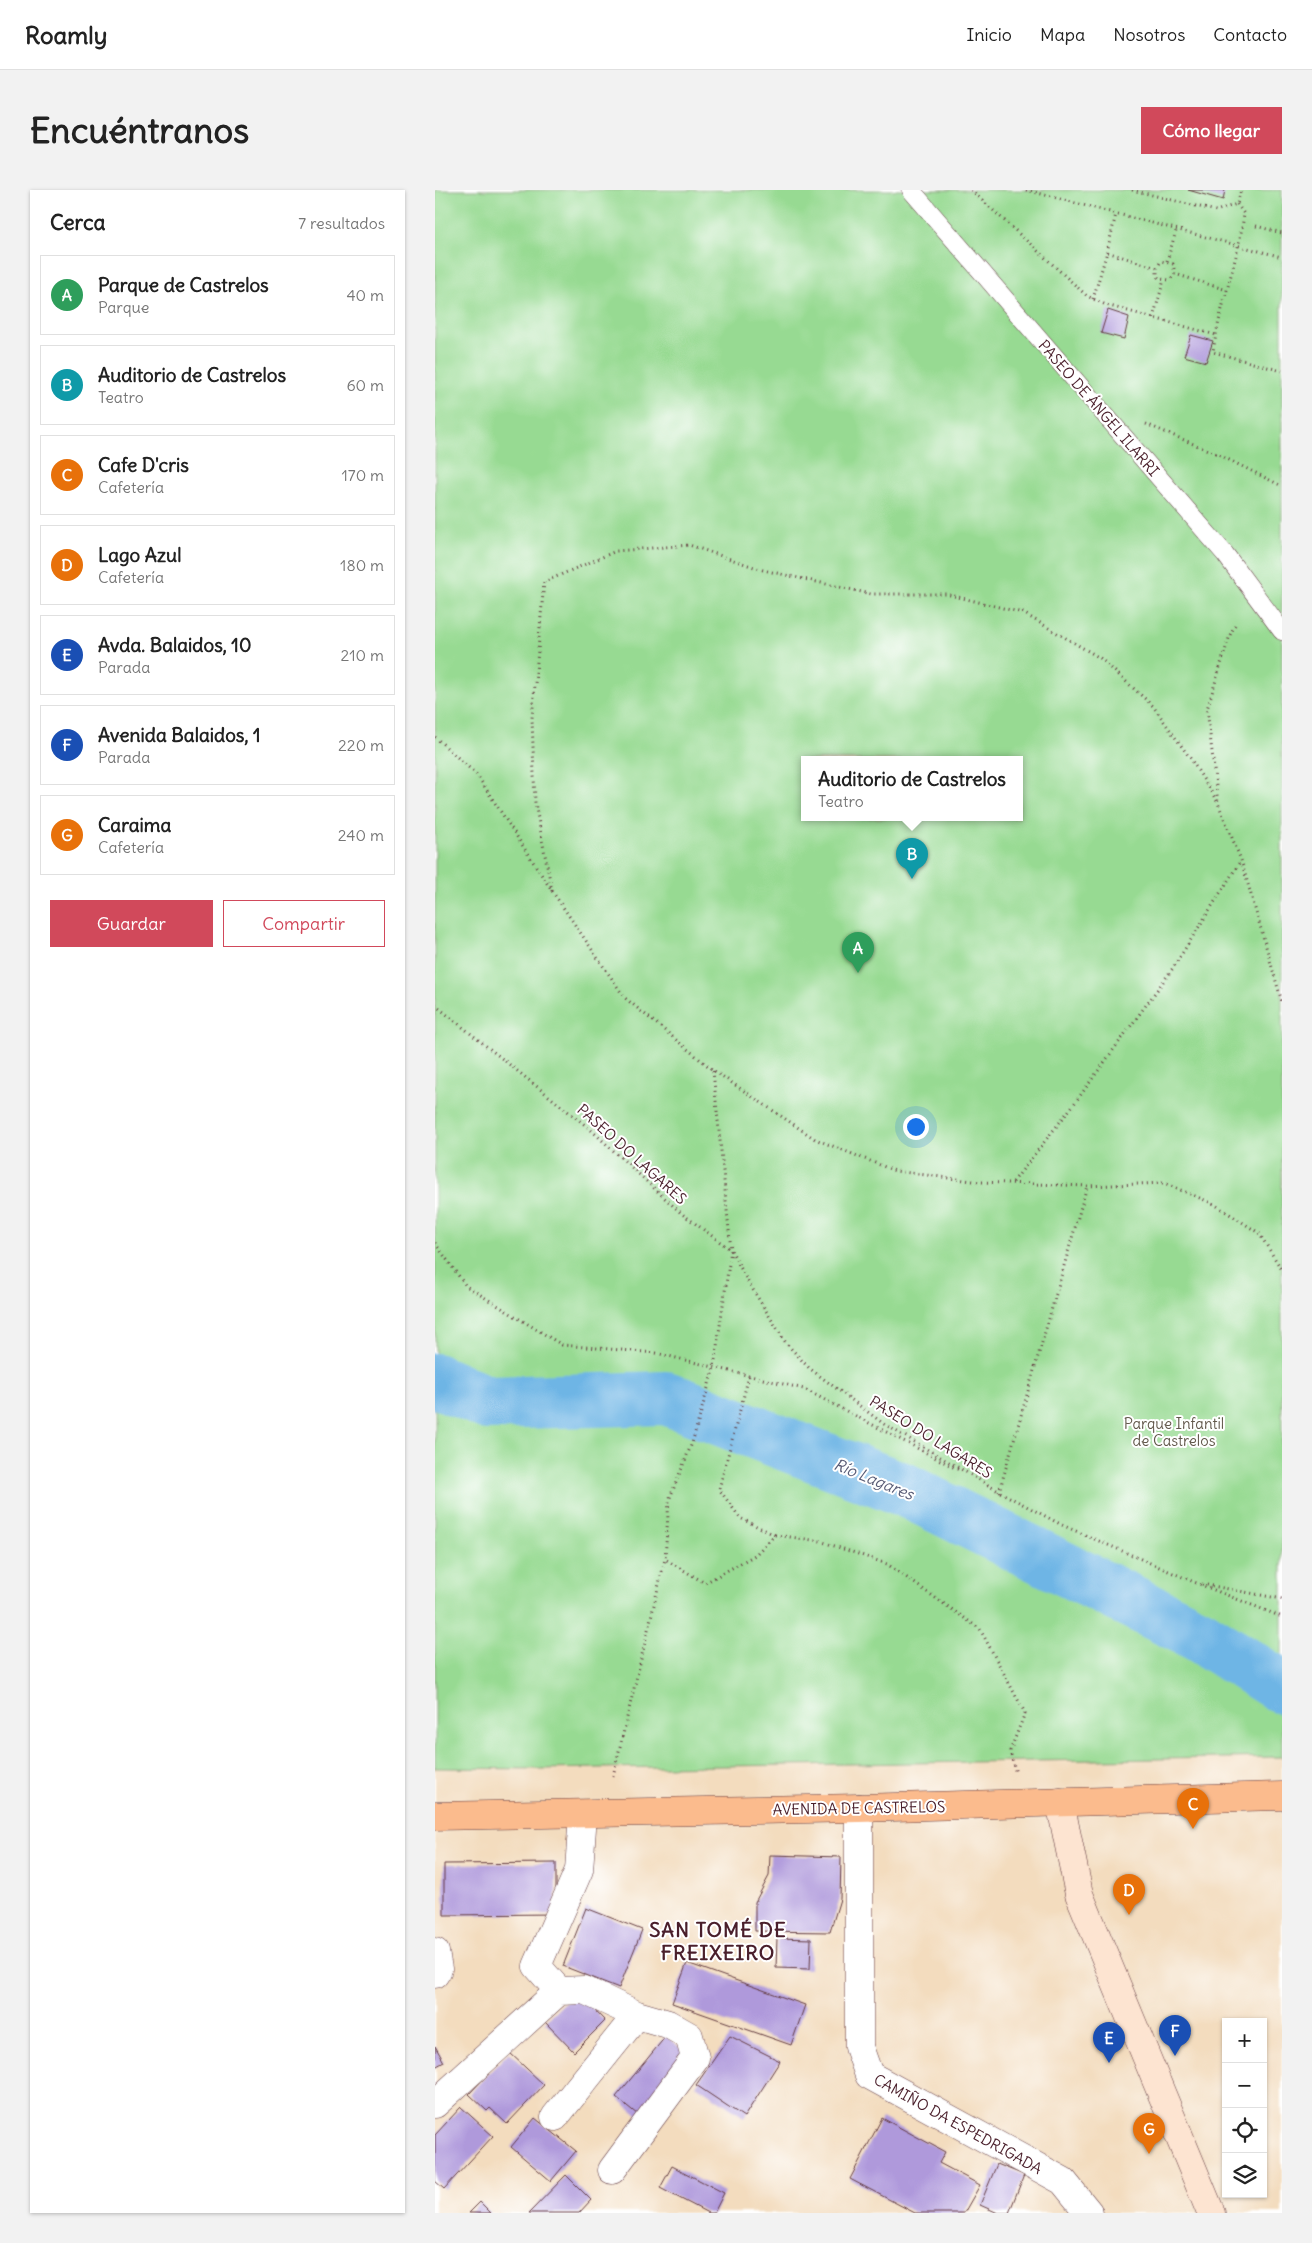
<!DOCTYPE html>
<html lang="es">
<head>
<meta charset="utf-8">
<style>
  :root { --surface:#fff; --page:#f2f2f2; --text:#222; --muted:#767676; --line:#e0e0e0; --accent:#d1495b }
  body { margin:0; font-family:Delius,sans-serif; background:var(--page); color:var(--text) }
  .controls { position:absolute; right:15px; bottom:15px; display:grid; overflow:hidden; border-radius:0px; box-shadow:0 1px 4px #0004 }
  .controls button { width:45px; height:45px; display:grid; place-items:center; padding:0; border:0; border-bottom:1px solid var(--line); background:var(--surface); color:var(--text); font:25px sans-serif }
  .you { position:absolute; left:480px; top:936px; width:18px; height:18px; margin:-12px; border:4px solid #fff; border-radius:50%; background:#1a73e8; box-shadow:0 0 0 8px #1a73e833 }
  .badge { display:grid; place-items:center; width:32px; height:32px; border-radius:50%; background:var(--accent); color:#fff; font-size:16px; font-weight:700 }
  .pin { position:absolute; translate:-50% -41px; filter:drop-shadow(0 1px 2px #0008) }
  .pin::after { content:''; position:absolute; top:26px; width:18px; height:15px; background:inherit; clip-path:polygon(0 0,100% 0,50% 100%) }
  .popup { position:absolute; left:366px; top:566px; width:222px; height:65px; box-sizing:border-box; display:grid; place-content:center; border-radius:0px; background:var(--surface); filter:drop-shadow(0 1px 4px #0005); font-size:16px; white-space:nowrap; color:var(--muted) }
  .popup b { font-size:19px; color:var(--text) }
  .popup::after { content:''; position:absolute; left:50%; top:100%; margin-left:-10px; border:10px solid transparent; border-top-color:var(--surface) }
  .list { margin:0; padding:0; list-style:none }
  h2 { display:flex; justify-content:space-between; align-items:center; height:65px; margin:0; padding:0 20px; font-size:21px }
  h2 small { font-size:16px; font-weight:400; color:var(--muted) }
  .list li { display:grid; grid-template-columns:32px 1fr auto; gap:15px; align-items:center; box-sizing:border-box; height:80px; margin:0 10px 10px; padding:0 10px; border:1px solid var(--line); border-radius:0px }
  .list b { display:block; font-size:19px; white-space:nowrap }
  .list p { margin:0; font-size:16px; white-space:nowrap; color:var(--muted) }
  .list em { font-size:16px; font-style:normal; color:var(--muted) }
  .actions { display:flex; gap:10px; padding:15px 20px }
  .actions a { flex:1; padding:11px 0; border:1px solid var(--accent); border-radius:0px; text-align:center; font-size:18px; color:var(--accent) }
  .actions .main { background:var(--accent); color:#fff }
  .icon { flex:none; width:28px; height:28px; fill:none; stroke:currentColor; stroke-width:2; stroke-linecap:round; stroke-linejoin:round }
  .map { position:relative; flex:none; width:847px; height:2023px; overflow:hidden; border-radius:0px }
  header { display:flex; align-items:center; gap:30px; box-sizing:border-box; height:70px; padding:0 25px; background:var(--surface); border-bottom:1px solid var(--line) }
  header strong { font-size:24px }
  nav { display:flex; gap:28px; margin-inline-start:auto; font-size:18px }
  .intro { display:flex; align-items:center; justify-content:space-between; box-sizing:border-box; height:120px; padding:0 30px }
  h1 { margin:0; font-size:35px }
  .button { padding:12px 22px; border-radius:0px; background:var(--accent); color:#fff; font-size:18px; font-weight:700 }
  main { display:flex; gap:30px; padding:0 30px }
  aside { flex:1; background:var(--surface); border-radius:0px; box-shadow:0 1px 4px #0004 }
  .map>svg:first-child { display:block }
  .green { fill:#97da92; stroke:#707c5e; fill-rule:evenodd }
  .lines { fill:none; stroke-linecap:round; stroke-linejoin:round }
  .river { stroke:#6eb5e5; stroke-width:54 }
  .building { fill:#af99db }
  .lane-casing { stroke:#633b41; stroke-width:19 }
  .street-casing { stroke:#633b41; stroke-width:29 }
  .secondary-casing { stroke:#633b41; stroke-width:29 }
  .primary-casing { stroke:#633b41; stroke-width:29 }
  .path { stroke:#633b41; stroke-width:3; stroke-dasharray:1 4; stroke-linecap:butt }
  .lane { stroke:#fff; stroke-width:18 }
  .street { stroke:#fff; stroke-width:28 }
  .secondary { stroke:#fde4d1; stroke-width:28 }
  .primary { stroke:#fbbb8d; stroke-width:28 }
  .labels { text-anchor:middle; dominant-baseline:central; stroke-width:4; stroke-linejoin:round; paint-order:stroke }
  .street-label { font-size:15px; fill:#4a1f2b; stroke:#fff }
  .park-label { font-size:15px; fill:#61574a; stroke:#fff }
  .water-label { font-size:16px; font-style:italic; fill:#585b75; stroke:#fff }
  .district-label { font-size:20px; font-weight:bold; letter-spacing:1px; fill:#4a1f2b; stroke:#fff }
</style>
</head>
<body>
<header>
<strong>Roamly</strong>
<nav><a>Inicio</a><a>Mapa</a><a>Nosotros</a><a>Contacto</a></nav>
</header>
<div class="intro"><h1>Encuéntranos</h1><a class="button">Cómo llegar</a></div>
<main>
<aside>
<h2>Cerca<small>7 resultados</small></h2>
<ul class="list">
<li><span class="badge" style="background:#2e9e5b">A</span><div><b>Parque de Castrelos</b><p>Parque</p></div><em>40 m</em></li>
<li><span class="badge" style="background:#0f9aa8">B</span><div><b>Auditorio de Castrelos</b><p>Teatro</p></div><em>60 m</em></li>
<li><span class="badge" style="background:#e8710a">C</span><div><b>Cafe D'cris</b><p>Cafetería</p></div><em>170 m</em></li>
<li><span class="badge" style="background:#e8710a">D</span><div><b>Lago Azul</b><p>Cafetería</p></div><em>180 m</em></li>
<li><span class="badge" style="background:#1a4fb4">E</span><div><b>Avda. Balaidos, 10</b><p>Parada</p></div><em>210 m</em></li>
<li><span class="badge" style="background:#1a4fb4">F</span><div><b>Avenida Balaidos, 1</b><p>Parada</p></div><em>220 m</em></li>
<li><span class="badge" style="background:#e8710a">G</span><div><b>Caraima</b><p>Cafetería</p></div><em>240 m</em></li>
</ul>
<div class="actions"><a class="main">Guardar</a><a>Compartir</a></div>
</aside>
<div class="map">
<svg width="847" height="2023" viewBox="0 0 847 2023">
  <rect width="100%" height="100%" fill="#fff"/>
  <filter id="ink" filterUnits="userSpaceOnUse"><feTurbulence type="fractalNoise" baseFrequency=".02" numOctaves="2"/><feDisplacementMap in="SourceGraphic" scale="10" xChannelSelector="R" yChannelSelector="G"/><feConvolveMatrix kernelMatrix="1 2 1 2 8 2 1 2 1" color-interpolation-filters="sRGB"/></filter>
  <filter id="wash" filterUnits="userSpaceOnUse"><feTurbulence type="fractalNoise" baseFrequency=".0096" numOctaves="4" result="noise"/><feDisplacementMap in="SourceGraphic" scale="20" xChannelSelector="R" yChannelSelector="G"/><feGaussianBlur stdDeviation="1.12" result="paint"/><feColorMatrix in="noise" values="0 0 0 0 0 0 0 0 0 0 0 0 0 0 0 0 0 1.4 0 .05"/><feComposite in="paint" operator="in"/></filter>
  <g filter="url(#wash)">
    <rect width="100%" height="100%" fill="#f3dcbe"/>
    <!-- green -->
    <path class="green" d="M 0,0 L 847,0 L 847,1567 L 104,1579 L 0,1578 ZM 370,570 L 584,570 L 584,628 L 370,628 Z"/>
    <g class="lines">
      <!-- river -->
      <path class="river" d="M 0,1190 L 53,1213 L 231,1208 L 470,1300 L 764,1445 L 847,1497"/>
    </g>
    <g id="blocks">
      <!-- building -->
      <path class="building" d="M 753,0 L 790,0 L 788,10 Z
        M 673,120 L 694,127 L 689,149 L 666,143 Z
        M 756,145 L 778,151 L 771,172 L 749,166 Z
        M 335,1665 L 406,1667 L 405,1709 L 395,1742 L 320,1741 L 320,1712 L 334,1686 Z
        M 121,1673 L 121,1724 L 9,1725 L 9,1674 Z
        M 151,1718 L 207,1740 L 184,1798 L 128,1776 Z
        M 342,1748 L 376,1749 L 375,1779 L 341,1778 Z
        M 252,1773 L 370,1815 L 356,1855 L 237,1813 Z
        M 141,1801 L 170,1831 L 139,1862 L 110,1832 Z
        M 231,1846 L 258,1868 L 208,1929 L 181,1907 Z
        M 295,1846 L 345,1871 L 309,1927 L 261,1895 Z
        M 0,1856 L 9,1872 L 0,1877 Z
        M 74,1862 L 109,1895 L 72,1934 L 55,1918 L 52,1921 L 34,1904 Z
        M 26,1917 L 58,1946 L 9,1999 L 0,1991 L 0,1945 Z
        M 100,1928 L 141,1961 L 116,1991 L 76,1957 Z
        M 447,1928 L 510,1962 L 504,1973 L 545,1995 L 529,2023 L 480,2023 L 415,1989 Z
        M 562,1974 L 589,1985 L 574,2023 L 563,2023 L 545,2015 Z
        M 237,1976 L 289,2003 L 279,2023 L 273,2023 L 225,1998 Z
        M 131,1985 L 156,2010 L 144,2023 L 94,2023 Z
        M 45,2012 L 56,2023 L 34,2023 Z"/>
    </g>
  </g>
  <g filter="url(#ink)">
    <use href="#blocks" fill-opacity="0" stroke="#633b41" stroke-width="1"/>
    <g class="lines">
      <!-- lane casing -->
      <g class="lane-casing">
        <path id="lane" d="M 476,0 L 790,364 L 847,441"/>
      </g>
      <!-- street casing -->
      <g class="street-casing">
        <path id="street" d="M 424,1618 L 424,1857 L 434,1885 L 628,1991 L 654,2023
          M 148,1624 L 144,1680 L 102,1776 L 124,1801 L 149,1800 L 202,1825 L 233,1834 L 254,1846 L 260,1868 L 177,1980
          M 0,1762 L 3,1779 L 0,1784
          M 0,1914 L 124,1801
          M 120,1927 L 202,1825"/>
      </g>
      <!-- secondary casing -->
      <g class="secondary-casing">
        <path id="secondary" d="M 625,1612 L 644,1704 L 776,2023"/>
      </g>
      <!-- primary casing -->
      <g class="primary-casing">
        <path id="primary" d="M 0,1626 L 424,1618 L 847,1606"/>
      </g>
      <!-- path -->
      <path class="path" d="M 536,0 L 652,106 L 671,115 L 781,145
        M 591,0 L 847,67
        M 697,0 L 781,21 L 802,14 L 806,0
        M 802,14 L 809,24 C 803,71 785,115 778,162 L 847,181
        M 821,36 L 847,43
        M 672,62 L 681,24
        M 732,71 L 741,41
        M 740,84 L 738,74 L 726,71 L 722,78 L 722,86 L 725,89 L 735,90 L 740,84 L 792,100
        M 658,109 L 672,62 L 722,78
        M 718,128 L 729,90
        M 711,234 L 780,263 L 847,296
        M 800,435 L 795,445 L 772,519 L 783,613 L 806,670 L 847,812
        M 0,547 L 42,585 L 117,701 L 190,808 L 278,880 L 380,949 L 460,981 L 545,992 L 652,996 L 729,993 L 779,1014 L 824,1043 L 847,1080
        M 117,701 L 100,613 L 97,528 L 109,392 L 181,361 L 254,355 L 328,380 L 436,404 L 511,404 L 588,423 L 665,468 L 718,516 L 755,568 L 783,613
        M 0,815 L 155,939 L 246,1023 L 296,1060 L 312,1090 L 351,1153 L 374,1178 L 449,1234 L 565,1302 L 627,1335 L 759,1392 L 847,1427
        M 278,881 L 296,1060 L 279,1177 L 257,1253 L 234,1310 L 230,1369 L 270,1393 L 320,1365 L 340,1345 L 385,1351 L 452,1374 L 545,1439 L 590,1523 L 575,1561 L 581,1584
        M 578,992 L 639,914 L 738,778 L 806,670
        M 0,1053 L 31,1096 L 127,1155 L 221,1163 L 369,1199 L 526,1281
        M 314,1186 L 284,1299 L 305,1328 L 340,1345
        M 564,1302 L 652,996
        M 767,1394 L 847,1409
        M 178,1586 L 230,1369"/>
      <!-- lane -->
      <use href="#lane" class="lane"/>
      <!-- street -->
      <use href="#street" class="street"/>
      <!-- secondary -->
      <use href="#secondary" class="secondary"/>
      <!-- primary -->
      <use href="#primary" class="primary"/>
    </g>
  </g>
  <g class="labels">
    <!-- street labels -->
    <g class="street-label">
      <text transform="translate(664 218) rotate(49)">PASEO DE ÁNGEL ILARRI</text>
      <text transform="translate(197 964) rotate(42)">PASEO DO LAGARES</text>
      <text transform="translate(496 1247) rotate(32)">PASEO DO LAGARES</text>
      <text transform="translate(424 1618) rotate(-1)">AVENIDA DE CASTRELOS</text>
      <text transform="translate(523 1934) rotate(29)">CAMIÑO DA ESPEDRIGADA</text>
    </g>
    <!-- park labels -->
    <g class="park-label">
      <text x="739" y="1233">Parque Infantil<tspan x="739" dy="17">de Castrelos</tspan></text>
    </g>
    <!-- water labels -->
    <g class="water-label">
      <text transform="translate(439 1289) rotate(22)">Río Lagares</text>
    </g>
    <!-- district labels -->
    <g class="district-label">
      <text x="283" y="1739">SAN TOMÉ DE<tspan x="283" dy="23">FREIXEIRO</tspan></text>
    </g>
  </g>
</svg>
<div class="controls">
<button>+</button>
<button>−</button>
<button><svg class="icon" aria-label="locate" viewBox="0 0 24 24"><circle cx="12" cy="12" r="6"/><path d="M12 2v4M12 18v4M2 12h4M18 12h4"/></svg></button>
<button><svg class="icon" aria-label="layers" viewBox="0 0 24 24"><path d="M12 4l9 5-9 5-9-5zM3 14l9 5 9-5"/></svg></button>
</div>
<div class="you"></div>
<div class="pin badge" style="left:423px;top:783px;background:#2e9e5b">A</div>
<div class="pin badge" style="left:477px;top:689px;background:#0f9aa8">B</div>
<div class="popup"><b>Auditorio de Castrelos</b>Teatro</div>
<div class="pin badge" style="left:758px;top:1639px;background:#e8710a">C</div>
<div class="pin badge" style="left:694px;top:1725px;background:#e8710a">D</div>
<div class="pin badge" style="left:674px;top:1873px;background:#1a4fb4">E</div>
<div class="pin badge" style="left:740px;top:1866px;background:#1a4fb4">F</div>
<div class="pin badge" style="left:714px;top:1964px;background:#e8710a">G</div>
</div>
</main>
</body>
</html>
